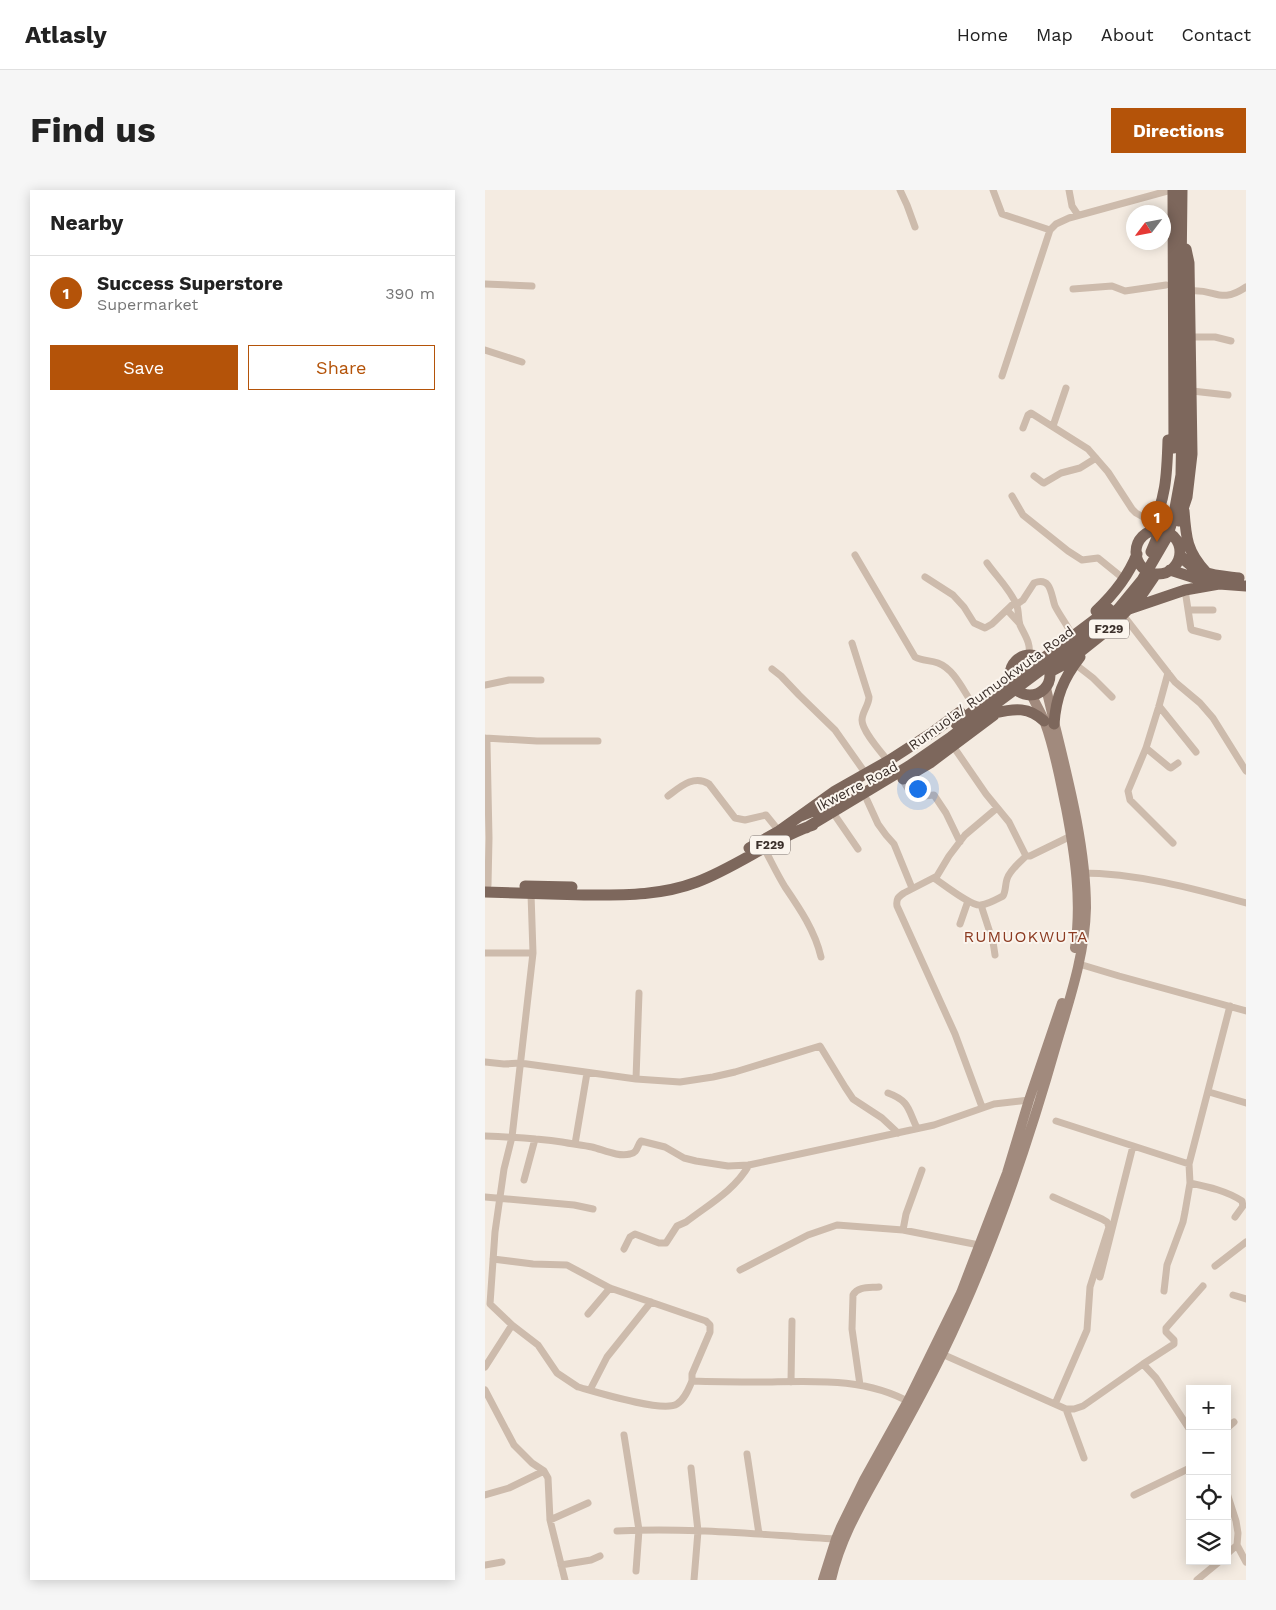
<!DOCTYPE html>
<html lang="en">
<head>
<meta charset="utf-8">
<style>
  :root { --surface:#fff; --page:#f6f6f6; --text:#222; --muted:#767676; --line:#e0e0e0; --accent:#b45309 }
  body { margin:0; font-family:"Work Sans",sans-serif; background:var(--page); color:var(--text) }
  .controls { position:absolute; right:15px; bottom:15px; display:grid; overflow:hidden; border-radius:0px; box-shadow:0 2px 12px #0003 }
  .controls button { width:45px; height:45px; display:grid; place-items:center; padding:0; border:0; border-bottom:1px solid var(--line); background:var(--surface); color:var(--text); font:25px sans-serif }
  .compass { position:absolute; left:641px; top:15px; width:45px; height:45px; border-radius:50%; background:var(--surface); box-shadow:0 2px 12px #0003; rotate:238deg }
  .you { position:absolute; left:432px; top:598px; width:18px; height:18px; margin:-12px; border:4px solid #fff; border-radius:50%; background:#1a73e8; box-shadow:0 0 0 8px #1a73e833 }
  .badge { display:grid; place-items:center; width:32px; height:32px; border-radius:50%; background:var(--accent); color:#fff; font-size:16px; font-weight:700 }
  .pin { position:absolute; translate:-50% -41px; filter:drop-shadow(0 1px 2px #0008) }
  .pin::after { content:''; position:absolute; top:26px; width:18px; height:15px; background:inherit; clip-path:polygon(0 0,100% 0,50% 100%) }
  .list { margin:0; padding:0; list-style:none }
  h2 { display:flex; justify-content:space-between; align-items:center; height:65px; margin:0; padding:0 20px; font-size:21px }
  h2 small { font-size:16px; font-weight:400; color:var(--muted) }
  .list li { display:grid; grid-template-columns:32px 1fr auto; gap:15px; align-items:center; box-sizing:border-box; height:75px; padding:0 20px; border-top:1px solid var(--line) }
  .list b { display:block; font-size:19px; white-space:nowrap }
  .list p { margin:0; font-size:16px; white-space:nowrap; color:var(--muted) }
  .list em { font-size:16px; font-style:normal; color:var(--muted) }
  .actions { display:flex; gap:10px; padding:15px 20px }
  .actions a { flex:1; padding:11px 0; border:1px solid var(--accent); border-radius:0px; text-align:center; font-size:18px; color:var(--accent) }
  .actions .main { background:var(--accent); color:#fff }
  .icon { flex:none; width:28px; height:28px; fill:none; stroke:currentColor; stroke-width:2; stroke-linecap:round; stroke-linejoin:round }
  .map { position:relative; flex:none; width:761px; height:1390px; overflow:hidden; border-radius:0px }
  header { display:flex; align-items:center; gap:30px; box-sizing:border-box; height:70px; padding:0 25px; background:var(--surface); border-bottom:1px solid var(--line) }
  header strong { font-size:24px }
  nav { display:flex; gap:28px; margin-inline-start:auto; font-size:18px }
  .intro { display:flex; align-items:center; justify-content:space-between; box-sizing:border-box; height:120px; padding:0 30px }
  h1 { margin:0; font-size:35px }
  .button { padding:12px 22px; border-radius:0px; background:var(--accent); color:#fff; font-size:18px; font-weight:700 }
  main { display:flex; gap:30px; padding:0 30px }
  aside { flex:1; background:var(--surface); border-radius:0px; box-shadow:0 2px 12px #0003 }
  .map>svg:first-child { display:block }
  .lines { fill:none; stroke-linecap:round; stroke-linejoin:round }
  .street { stroke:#cdbbac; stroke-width:7 }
  .secondary { stroke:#a18a7d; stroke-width:10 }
  .primary { stroke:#7d675c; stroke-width:11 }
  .labels { text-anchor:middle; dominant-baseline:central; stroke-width:4; stroke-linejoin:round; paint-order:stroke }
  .shield { fill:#fbf5ee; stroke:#756b66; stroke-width:1 }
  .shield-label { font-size:12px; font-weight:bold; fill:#3b302b }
  .street-label { font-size:14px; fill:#3b302b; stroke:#fbf5ee }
  .quarter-label { font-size:16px; letter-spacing:1px; fill:#8c3b22; stroke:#fbf5ee }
</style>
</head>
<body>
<header>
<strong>Atlasly</strong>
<nav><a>Home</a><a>Map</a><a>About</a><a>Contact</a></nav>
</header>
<div class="intro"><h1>Find us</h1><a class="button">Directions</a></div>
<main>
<aside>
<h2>Nearby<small></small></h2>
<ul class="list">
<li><span class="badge">1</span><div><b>Success Superstore</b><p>Supermarket</p></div><em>390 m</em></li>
</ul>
<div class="actions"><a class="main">Save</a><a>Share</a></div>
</aside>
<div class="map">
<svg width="761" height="1390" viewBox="0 0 761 1390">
  <rect width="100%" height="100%" fill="#f4ebe1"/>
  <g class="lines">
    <!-- street -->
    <path class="street" d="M 415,0 L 422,15 L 430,37
      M 508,0 L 517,24 L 565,40
      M 584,0 L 587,16 L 593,25
      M 0,94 L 47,96
      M 588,99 L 627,96 L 640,101 L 681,95
      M 705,101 C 730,98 735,115 761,97
      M 706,147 L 730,147 L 746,151
      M 0,160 L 37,172
      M 517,186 L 565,40 L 571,34 L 584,28 L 686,0
      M 707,201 L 743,205
      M 568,236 L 581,198
      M 538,238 L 543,225 L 546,223 L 603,259 L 623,282 L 647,319 L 651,323 L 669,333
      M 549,286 L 557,292 L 559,293 L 576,283 L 595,278 L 611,268
      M 527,306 L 538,325 L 583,361 L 597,370 L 613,368 L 639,389
      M 370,365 L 430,467 C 437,471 445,470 453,473 C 469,479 478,500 487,513
      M 502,373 C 511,386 526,400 532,416 C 534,422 533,429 535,435 C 540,446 546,453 544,465
      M 440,387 L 468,405 L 479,417 L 489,433 L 500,438 L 507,434 L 530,412
      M 700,400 L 706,439 L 707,440 L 733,447
      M 531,415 L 538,410 L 549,393 C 567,386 566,406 570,416 C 574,424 580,432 585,441
      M 522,420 L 534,433
      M 704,420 L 728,420
      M 638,425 L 690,492 L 715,513 L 728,528 L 761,581
      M 367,453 L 384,507 C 384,515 377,522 377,530 C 377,541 396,562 403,571
      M 590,474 L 608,488 L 627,507
      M 287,479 L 296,486 L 314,505 L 350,540 L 381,584
      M 683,483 L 674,516 L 661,558 L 643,601 L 645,610 L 688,653
      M 0,495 L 24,490 L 56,490
      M 674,516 L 711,562
      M 0,548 L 2,553 L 4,648 L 3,695
      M 0,548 L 52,551 L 113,551
      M 468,556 L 501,604 L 524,632 L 541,666
      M 661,558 L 684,577 L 686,578 L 693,573
      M 417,589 L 428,607 L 449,605 L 461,623 L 475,652
      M 183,606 C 195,597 209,584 224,594 L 250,628 L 260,630 L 281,625 L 294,641
      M 382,610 L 393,634 L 401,645 L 409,654 L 427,698
      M 351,627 L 373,659
      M 279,658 C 286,671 292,684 300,697 C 315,719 330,741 336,767
      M 595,683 C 651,683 707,698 761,713
      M 449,688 C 458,694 487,717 496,715 C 504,714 512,709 518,706 C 521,701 520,695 522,689 C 525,680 534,673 541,666 L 545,666 L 586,646
      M 46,704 L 48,763 L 27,947 L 19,979 L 10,1042 L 5,1114 L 27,1135 L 53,1155 L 72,1183 L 93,1197 C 111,1202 178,1223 192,1214 C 200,1209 204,1198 207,1191 C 233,1192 258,1192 283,1192 C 332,1191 382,1188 426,1213
      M 496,715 L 508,752 L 510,765
      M 475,734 L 483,711
      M 0,763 L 48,763
      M 594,774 L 634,786 L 761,821
      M 0,872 L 19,874 L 35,873 L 151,889 L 195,892 L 228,887 L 250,882 L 335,856 L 360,897 L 368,909 L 397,928 L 413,943
      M 151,889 L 154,803
      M 724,902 L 761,913
      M 403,903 C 425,911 423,920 432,938
      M 497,917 L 470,844 L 412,716 C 411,709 413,707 419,703 L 452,686 L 464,666 L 480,645 L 512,618
      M 571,931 L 704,974
      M 0,946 C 26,947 51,948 77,952 C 87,954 97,955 107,957 C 119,960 133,967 145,964 C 153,963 152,955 156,951 L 180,957 L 199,968 L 211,971 L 243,976 L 264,975 L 449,935 L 509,914 L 544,910
      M 90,954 L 102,883
      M 39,990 L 50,949
      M 705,993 C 724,997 742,1001 757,1011 L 758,1016 L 750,1027
      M 0,1007 L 89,1015 L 108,1019
      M 568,1007 L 617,1029 L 622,1032 L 624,1037 L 605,1097 L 602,1140 L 570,1214
      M 418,1040 L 421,1024 L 437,980
      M 139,1059 L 145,1047 L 150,1044 L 174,1053 L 181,1053 L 192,1036 L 201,1032 C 223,1015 250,1000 264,975
      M 8,1069 L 48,1074 L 82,1075 L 125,1098 L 221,1131 L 225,1135 L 225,1142 L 207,1184 L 207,1191
      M 730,1076 L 761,1052
      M 255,1080 L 323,1045 L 352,1035 L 418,1040 L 494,1055
      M 615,1087 L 648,956
      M 679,1101 L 682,1075 L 698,1032 L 700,1022 L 705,993 L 704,974 L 745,816
      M 748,1105 L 761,1109
      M 103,1124 L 125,1098
      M 457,1164 L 581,1219 L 589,1219 L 598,1216 L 658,1174 L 671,1188 L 705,1240
      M 658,1174 L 689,1154 L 689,1150 L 681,1142 L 681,1138 L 718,1096
      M 0,1177 L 27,1135
      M 306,1192 L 307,1131
      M 375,1195 L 367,1139 L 368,1105 C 373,1096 385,1098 394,1097
      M 0,1200 L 29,1255 L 47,1273 L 59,1281 L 63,1288 L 65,1330 L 80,1390
      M 105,1200 L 122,1167 L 166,1112
      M 581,1219 L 599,1268
      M 742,1238 L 749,1232
      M 139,1245 L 154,1340 L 151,1381
      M 262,1264 L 274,1344
      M 206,1278 L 213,1341 L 209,1390
      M 742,1303 L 751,1331 L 753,1343 L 752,1355 L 761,1372
      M 0,1305 L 24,1298 L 59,1281
      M 649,1305 L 705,1278
      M 65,1330 L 103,1313
      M 132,1341 C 205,1337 278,1345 351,1349
      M 742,1364 L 752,1355
      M 0,1375 L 17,1372
      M 76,1375 L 106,1370 L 115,1366
      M 712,1390 L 735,1371"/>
    <!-- secondary -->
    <path class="secondary" d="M 547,506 C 551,515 557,524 560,533 C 570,560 575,590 581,618 C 590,665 597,711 590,758
      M 338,1390 L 351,1349 L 356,1337 L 379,1290 L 423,1211 L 476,1103 L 522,983 L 544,910 L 577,813
      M 346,1390 C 355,1349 376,1314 396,1278 C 417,1240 438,1203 457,1164 C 505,1066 542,958 572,852 C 585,808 600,764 601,718 C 601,647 577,568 561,498"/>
    <!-- primary -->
    <path class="primary" d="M 688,0 L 689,258
      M 699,321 C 701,348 702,362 721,382
      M 694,331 L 702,307 L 707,264 L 704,73 L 701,59
      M651 362a22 22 0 1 1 44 0a22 22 0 1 1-44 0Z
      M 664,342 C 681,312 682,284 683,250
      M 666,362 L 682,324
      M 695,365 C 711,385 730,385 754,388
      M 685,380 L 710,388 L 734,394 L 761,396
      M 644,419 L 700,400 L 734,394
      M 611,421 C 628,405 643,387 652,364
      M525 485a20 20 0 1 1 40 0a20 20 0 1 1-40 0Z
      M 565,482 L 580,474 L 624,439 L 656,406 L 671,384
      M 510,523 C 530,518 544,517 559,531
      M 471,534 L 624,419
      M 569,534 C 571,507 578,489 595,467
      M 418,589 L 445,573 L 509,525
      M 316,626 L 348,613 L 359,606
      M 321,638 L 424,576 L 466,547 L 611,439 L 634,418 L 657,390 L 682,347 L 688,329 L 696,285 L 698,170 L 696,87 L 697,0
      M 264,658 L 294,641 L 350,601 L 403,571 L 448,542 L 475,522
      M 40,696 L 87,697
      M 0,702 C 33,703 66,704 99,705 C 138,705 175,706 212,692 C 252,677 287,649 328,635"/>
  </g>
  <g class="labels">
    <!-- shield labels -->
    <g class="shield">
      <rect x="604" y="429.5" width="40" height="19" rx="4"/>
      <rect x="265" y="645.5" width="40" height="19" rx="4"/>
    </g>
    <g class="shield-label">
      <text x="624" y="439">F229</text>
      <text x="285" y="655">F229</text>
    </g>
    <!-- street labels -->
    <g class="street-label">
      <text transform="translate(506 498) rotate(-36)">Rumuola/ Rumuokwuta Road</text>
      <text transform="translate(372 596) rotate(-28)">Ikwerre Road</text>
    </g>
    <!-- quarter labels -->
    <g class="quarter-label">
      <text x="541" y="746">RUMUOKWUTA</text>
    </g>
  </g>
</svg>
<div class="controls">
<button>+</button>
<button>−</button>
<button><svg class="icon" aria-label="locate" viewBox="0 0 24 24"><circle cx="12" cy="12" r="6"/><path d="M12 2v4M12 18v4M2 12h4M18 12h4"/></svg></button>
<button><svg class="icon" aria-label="layers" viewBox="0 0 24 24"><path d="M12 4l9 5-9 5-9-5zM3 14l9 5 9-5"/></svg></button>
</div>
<svg class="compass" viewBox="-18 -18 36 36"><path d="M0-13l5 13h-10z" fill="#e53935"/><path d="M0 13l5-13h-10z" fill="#767676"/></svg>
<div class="you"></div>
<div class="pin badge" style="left:672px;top:352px">1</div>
</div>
</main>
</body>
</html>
